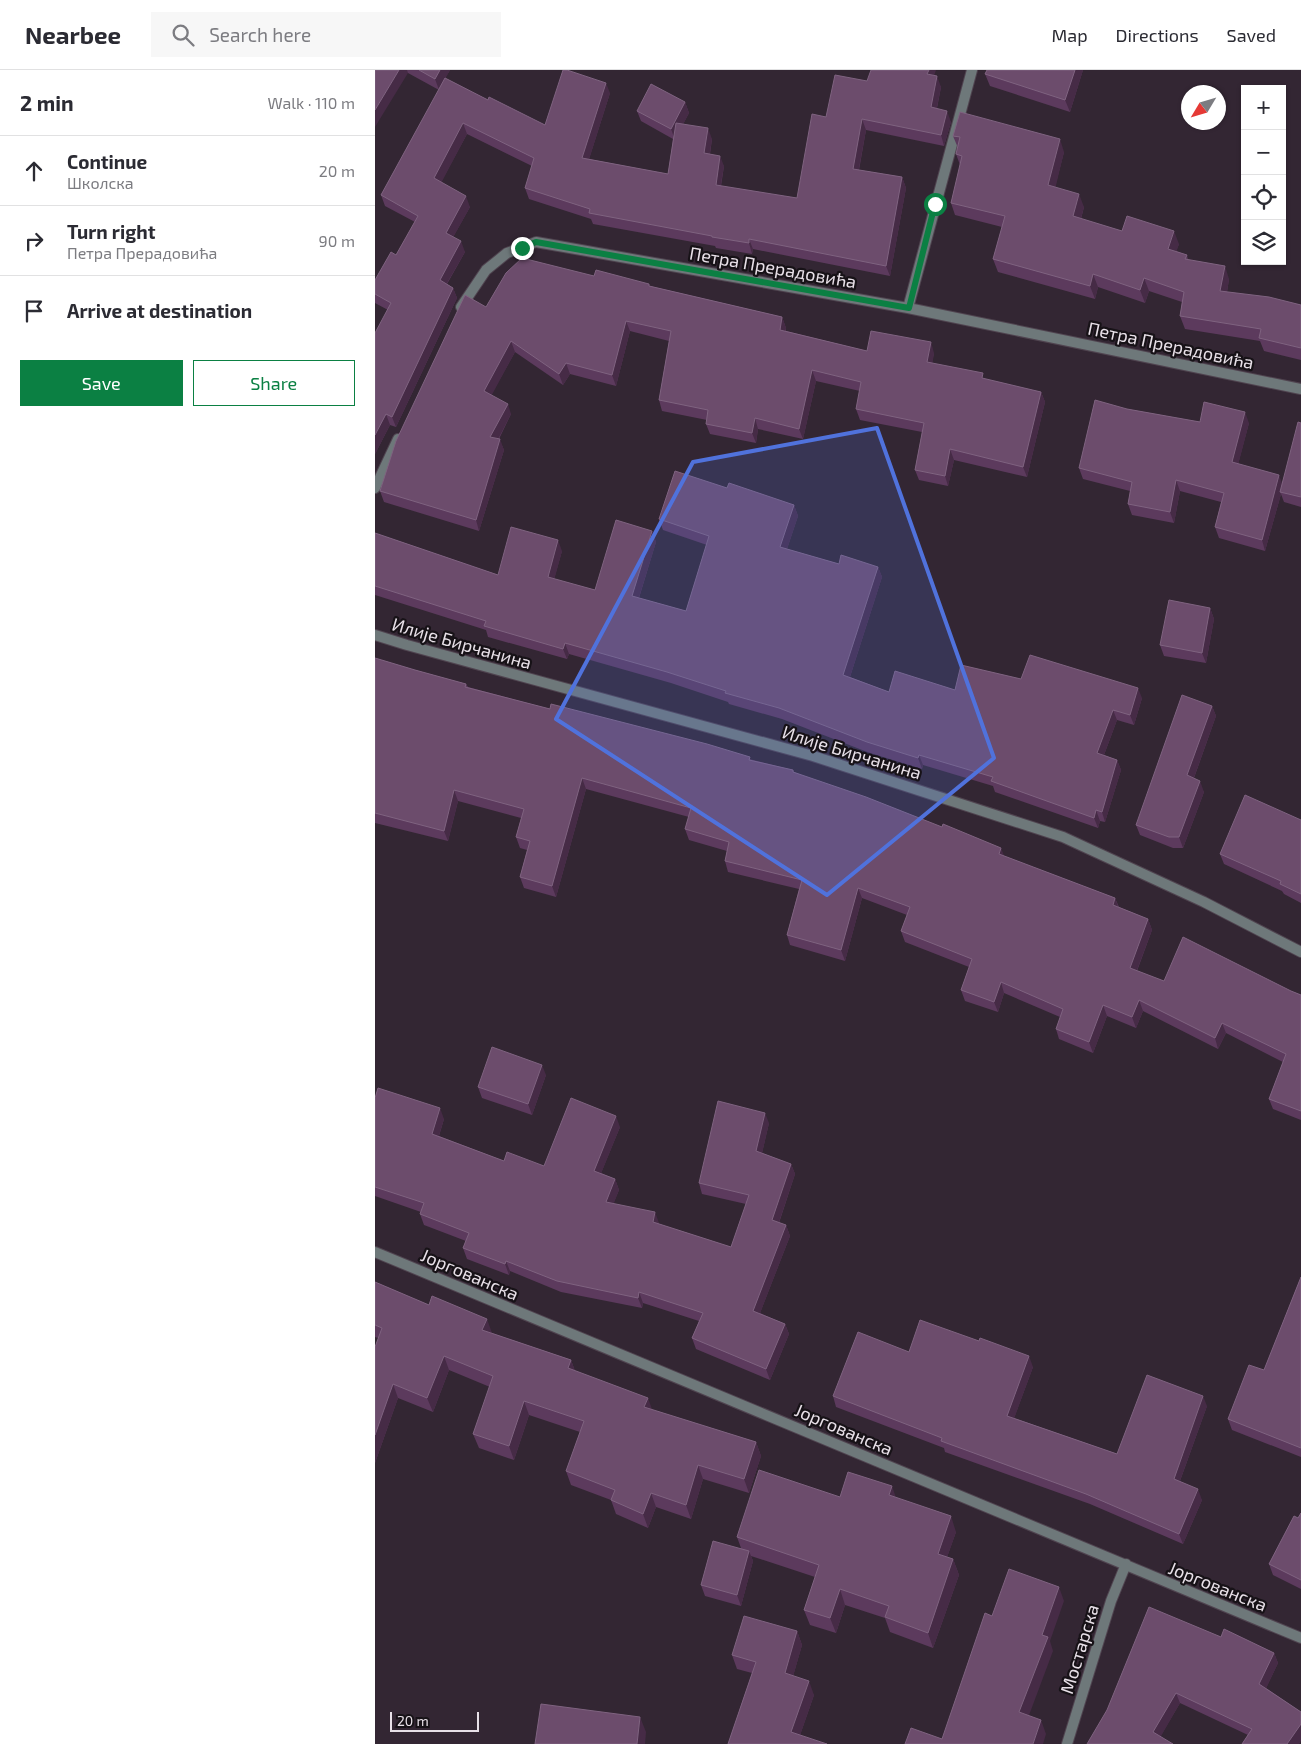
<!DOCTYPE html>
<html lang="en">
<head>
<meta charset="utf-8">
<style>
  :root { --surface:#fff; --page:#f7f7f7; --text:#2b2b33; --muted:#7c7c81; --line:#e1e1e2; --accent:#0b8043 }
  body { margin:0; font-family:"Exo 2",sans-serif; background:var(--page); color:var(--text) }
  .controls { position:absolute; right:15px; top:15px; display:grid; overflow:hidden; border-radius:0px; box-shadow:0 1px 4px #0004 }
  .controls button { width:45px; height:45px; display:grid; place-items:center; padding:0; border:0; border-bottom:1px solid var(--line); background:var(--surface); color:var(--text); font:25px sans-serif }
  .compass { position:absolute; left:806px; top:15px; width:45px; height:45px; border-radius:50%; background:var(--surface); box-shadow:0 1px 4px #0004; rotate:232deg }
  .scale { position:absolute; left:15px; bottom:12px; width:89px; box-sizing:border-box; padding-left:5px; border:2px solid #e8e0e8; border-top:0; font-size:14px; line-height:18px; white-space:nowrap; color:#e8e0e8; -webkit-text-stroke:4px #171217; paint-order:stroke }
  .stop { position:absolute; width:15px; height:15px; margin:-11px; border:4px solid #0b8043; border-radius:50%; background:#fff }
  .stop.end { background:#0b8043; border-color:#fff; box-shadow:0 1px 5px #0008 }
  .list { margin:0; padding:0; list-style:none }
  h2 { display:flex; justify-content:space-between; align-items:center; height:65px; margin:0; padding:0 20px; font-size:21px }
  h2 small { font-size:16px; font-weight:400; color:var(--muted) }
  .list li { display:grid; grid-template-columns:32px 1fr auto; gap:15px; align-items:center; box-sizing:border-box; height:70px; padding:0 20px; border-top:1px solid var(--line) }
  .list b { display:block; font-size:19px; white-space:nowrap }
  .list p { margin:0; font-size:16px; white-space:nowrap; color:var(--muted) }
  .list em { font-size:16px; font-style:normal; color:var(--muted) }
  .actions { display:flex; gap:10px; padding:15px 20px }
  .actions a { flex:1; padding:11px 0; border:1px solid var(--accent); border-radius:0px; text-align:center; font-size:18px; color:var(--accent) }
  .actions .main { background:var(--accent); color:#fff }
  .icon { flex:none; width:28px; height:28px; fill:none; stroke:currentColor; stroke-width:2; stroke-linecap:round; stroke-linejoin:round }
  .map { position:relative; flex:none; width:926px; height:1674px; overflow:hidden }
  header { display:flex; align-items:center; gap:30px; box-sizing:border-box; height:70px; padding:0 25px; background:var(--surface); border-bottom:1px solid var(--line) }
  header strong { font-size:24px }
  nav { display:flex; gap:28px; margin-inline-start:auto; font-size:18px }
  .search { width:350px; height:45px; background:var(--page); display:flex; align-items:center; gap:12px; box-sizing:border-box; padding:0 18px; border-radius:0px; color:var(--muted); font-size:19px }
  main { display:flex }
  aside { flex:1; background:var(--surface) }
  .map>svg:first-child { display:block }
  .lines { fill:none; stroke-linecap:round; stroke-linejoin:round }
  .minor-casing { stroke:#504450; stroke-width:12 }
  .minor { stroke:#6e787a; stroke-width:10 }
  .wall { fill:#5c3a5d }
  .shaded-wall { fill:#462b46 }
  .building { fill:#6c4c6c; stroke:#7f6380 }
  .route { stroke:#0b8043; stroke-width:6 }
  .marked { fill:#5072dc; fill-opacity:0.2; stroke:#5072dc; stroke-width:4; stroke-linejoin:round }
  .labels { text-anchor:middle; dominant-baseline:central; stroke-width:4.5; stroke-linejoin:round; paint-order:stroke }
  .street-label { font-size:18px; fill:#e8e0e8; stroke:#171217 }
</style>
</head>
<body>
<header>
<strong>Nearbee</strong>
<div class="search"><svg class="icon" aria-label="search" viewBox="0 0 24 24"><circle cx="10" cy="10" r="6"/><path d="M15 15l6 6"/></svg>Search here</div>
<nav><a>Map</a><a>Directions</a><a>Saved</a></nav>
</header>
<main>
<aside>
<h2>2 min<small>Walk · 110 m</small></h2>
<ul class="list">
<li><svg class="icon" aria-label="ahead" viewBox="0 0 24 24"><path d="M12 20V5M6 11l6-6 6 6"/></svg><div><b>Continue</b><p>Школска</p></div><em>20 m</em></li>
<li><svg class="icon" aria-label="right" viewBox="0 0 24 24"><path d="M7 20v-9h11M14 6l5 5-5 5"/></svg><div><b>Turn right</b><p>Петра Прерадовића</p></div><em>90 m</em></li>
<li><svg class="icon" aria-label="arrive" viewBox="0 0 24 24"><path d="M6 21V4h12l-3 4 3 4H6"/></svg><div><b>Arrive at destination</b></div></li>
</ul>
<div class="actions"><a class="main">Save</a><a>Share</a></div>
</aside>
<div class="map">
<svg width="926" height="1674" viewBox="0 0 926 1674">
  <rect width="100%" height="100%" fill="#332633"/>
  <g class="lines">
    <!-- minor casing -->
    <g class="minor-casing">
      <path id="minor" d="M 86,237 L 111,200 L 132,183 L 161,172 L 533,238 L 926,319
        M 533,238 L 597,0
        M 0,418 L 23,369
        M 0,565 L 32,575 L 438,686 L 688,767 L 829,832 L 926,882
        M 0,1182 L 926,1568
        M 692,1674 L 736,1531 L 751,1494"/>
    </g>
    <!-- minor -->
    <use href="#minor" class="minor"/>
  </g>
  <!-- wall -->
  <path class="wall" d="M 0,0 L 75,0 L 70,8 L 113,30 L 170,55 L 235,23 L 214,89 L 293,104 L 298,69 L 266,51 L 262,41 L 310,32 L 314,43 L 308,54 L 337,69 L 335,84 L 349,96 L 346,116 L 422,128 L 451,47 L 492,11 L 559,6 L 566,17 L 562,38 L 576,52 L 569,76 L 491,60 L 484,100 L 527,107 L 531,118 L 515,206 L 378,179 L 377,184 L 341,178 L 340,176 L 218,154 L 216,149 L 154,129 L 150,118 L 157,96 L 92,64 L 66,112 L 95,137 L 78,167 L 90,182 L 72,214 L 78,218 L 82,228 L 21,357 L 15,355 L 0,384 L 13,240 L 0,233 L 0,210 L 21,185 L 40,152 L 10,136 L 6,125 L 64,20 L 33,3 Z
    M 612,0 L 708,0 L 695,42 L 615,16 L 610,4 Z
    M 578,66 L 689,82 L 680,117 L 709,137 L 706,149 L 747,161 L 804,174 L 801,181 L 812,185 L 813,190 L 854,209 L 852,222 L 926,235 L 926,290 L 889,281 L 885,271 L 810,259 L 805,246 L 807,232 L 774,221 L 770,233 L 723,217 L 720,229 L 623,202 L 618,189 L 627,157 L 580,145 L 576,133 L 585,95 L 581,84 L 583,78 Z
    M 219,206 L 275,216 L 407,247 L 411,258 L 411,261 L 492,281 L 559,283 L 557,293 L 610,309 L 666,322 L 670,332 L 652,407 L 579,390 L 573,416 L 544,410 L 540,400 L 547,362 L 485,350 L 481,339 L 485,321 L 441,311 L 428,369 L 383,359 L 381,373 L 335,364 L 331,354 L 332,350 L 287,341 L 284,330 L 294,271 L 255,261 L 241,316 L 195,304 L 188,315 L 140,282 L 116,325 L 136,344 L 124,369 L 129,380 L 104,461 L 9,432 L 5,421 L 111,237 Z
    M 752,339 L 825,352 L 874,353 L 863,394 L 907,413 L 926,353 L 926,437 L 909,432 L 906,424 L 890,481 L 844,468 L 840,457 L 846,432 L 805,421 L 799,453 L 757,445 L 753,434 L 755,421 L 708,409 L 704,398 Z
    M 352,418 L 419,435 L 423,446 L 412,479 L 464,494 L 503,497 L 507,507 L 475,607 L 514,622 L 580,620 L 646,609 L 767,628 L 759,655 L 742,650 L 729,685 L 742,690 L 746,700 L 730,752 L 725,751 L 723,758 L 620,722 L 618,716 L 548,695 L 547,699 L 495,683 L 407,649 L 354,634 L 353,632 L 296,613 L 194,584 L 192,589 L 113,567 L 111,560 L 0,525 L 0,463 L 123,505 L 187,481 L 179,509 L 220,520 L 277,461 L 281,472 L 264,528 L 311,541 L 332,475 L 288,460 L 284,449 Z
    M 835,538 L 839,549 L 831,593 L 789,586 L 785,575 Z
    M 0,588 L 40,600 L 91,614 L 93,617 L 175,639 L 418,700 L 419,702 L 629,786 L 740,828 L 744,837 L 773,849 L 777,860 L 762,901 L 789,911 L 916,921 L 926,925 L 926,1050 L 898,1039 L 894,1029 L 908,992 L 851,963 L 843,979 L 768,941 L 761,958 L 732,946 L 718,983 L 684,969 L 681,959 L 685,947 L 629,923 L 623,942 L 590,931 L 586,920 L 594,897 L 530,872 L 526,861 L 532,845 L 487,828 L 470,891 L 415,875 L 412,865 L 424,819 L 353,802 L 350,791 L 352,781 L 314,770 L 310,759 L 314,747 L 211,719 L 181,827 L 149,818 L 145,807 L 152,780 L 145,778 L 141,767 L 146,748 L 83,731 L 73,771 L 0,753 Z
    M 837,636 L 841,646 L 819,708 L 829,722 L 808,778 L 798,778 L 765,765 L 761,755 Z
    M 926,750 L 926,833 L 909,824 L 907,821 L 849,794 L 845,784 Z
    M 171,1005 L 157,1045 L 107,1028 L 103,1017 Z
    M 0,1028 L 69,1049 L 64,1066 L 129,1091 L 169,1096 L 245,1057 L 226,1103 L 240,1109 L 244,1120 L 238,1134 L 284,1153 L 284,1154 L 356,1177 L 371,1134 L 327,1124 L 324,1113 L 394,1053 L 387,1083 L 416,1094 L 420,1104 L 404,1153 L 411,1155 L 415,1166 L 385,1243 L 410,1254 L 414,1264 L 395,1310 L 321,1279 L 317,1268 L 324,1251 L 268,1233 L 267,1238 L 186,1222 L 135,1201 L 134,1205 L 92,1189 L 88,1178 L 91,1171 L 49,1155 L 45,1144 L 46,1142 L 0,1126 Z
    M 926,1207 L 926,1387 L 857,1360 L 853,1349 L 889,1300 Z
    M 0,1212 L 117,1263 L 196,1290 L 200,1301 L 277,1340 L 381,1372 L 386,1386 L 374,1423 L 328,1409 L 316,1449 L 281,1437 L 273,1458 L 241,1444 L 236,1430 L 196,1415 L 191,1401 L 205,1362 L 154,1345 L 139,1390 L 104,1378 L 98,1364 L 115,1317 L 74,1300 L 58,1342 L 23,1328 L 0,1393 L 3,1268 L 0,1267 Z
    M 534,1282 L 658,1297 L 639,1348 L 742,1384 L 832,1336 L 805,1411 L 827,1430 L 808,1474 L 715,1434 L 570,1382 L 569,1378 L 461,1337 L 458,1326 Z
    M 465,1427 L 521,1427 L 581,1462 L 572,1487 L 578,1489 L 584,1505 L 558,1578 L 515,1562 L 510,1548 L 470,1535 L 461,1563 L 435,1555 L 429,1540 L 440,1507 L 376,1486 L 378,1491 L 366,1536 L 330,1526 L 326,1515 L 366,1478 L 362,1467 Z
    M 926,1443 L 926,1519 L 898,1505 L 894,1494 L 923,1448 Z
    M 422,1561 L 427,1575 L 418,1606 L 439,1625 L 425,1665 L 353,1674 L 377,1603 L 362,1599 L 357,1585 Z
    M 846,1567 L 899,1583 L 903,1593 L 891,1618 L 926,1642 L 926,1670 L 924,1674 L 867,1674 L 873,1665 L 805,1633 L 785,1667 L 712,1674 Z"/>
  <!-- shaded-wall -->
  <path class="shaded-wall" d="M 24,0 L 32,0 L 33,3 L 0,57 L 0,40 Z
    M 65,0 L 75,0 L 64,20 L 60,9 Z
    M 554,0 L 561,0 L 556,15 L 552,4 Z
    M 700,0 L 708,0 L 695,42 L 690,30 Z
    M 562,6 L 566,17 L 560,47 L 556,37 Z
    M 231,13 L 235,23 L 211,99 L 207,88 Z
    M 310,32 L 314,43 L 300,70 L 296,59 Z
    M 572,41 L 576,52 L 569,76 L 566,65 Z
    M 487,49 L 491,60 L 482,109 L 478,99 Z
    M 88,53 L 92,64 L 63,119 L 59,108 Z
    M 333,58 L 337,69 L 333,94 L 329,83 Z
    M 685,69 L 689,82 L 678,128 L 673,115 Z
    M 345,86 L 349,96 L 344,125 L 341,115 Z
    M 527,107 L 531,118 L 515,206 L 511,196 Z
    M 704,124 L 709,137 L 703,159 L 698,146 Z
    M 91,126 L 95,137 L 75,173 L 71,163 Z
    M 799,161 L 804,174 L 798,192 L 793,179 Z
    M 374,169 L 378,179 L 377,184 L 374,173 Z
    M 86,171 L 90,182 L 68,220 L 65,210 Z
    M 850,196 L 854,209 L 850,234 L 845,221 Z
    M 718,204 L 723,217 L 720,229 L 715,216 Z
    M 769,208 L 774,221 L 770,233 L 765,220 Z
    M 78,218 L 82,228 L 21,357 L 17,347 Z
    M 407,247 L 411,258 L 409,270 L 405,260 Z
    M 251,251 L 255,261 L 241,316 L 237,305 Z
    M 136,271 L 140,282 L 113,332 L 109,321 Z
    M 556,272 L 559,283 L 556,303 L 552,292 Z
    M 191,293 L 195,304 L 188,315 L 184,304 Z
    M 437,300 L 441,311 L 428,369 L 424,359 Z
    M 666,322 L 670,332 L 652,407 L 648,397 Z
    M 133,334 L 136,344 L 119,377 L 115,367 Z
    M 870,342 L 874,353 L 861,403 L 857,392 Z
    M 11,344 L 15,355 L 0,384 L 0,365 Z
    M 380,348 L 383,359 L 381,373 L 377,363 Z
    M 125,369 L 129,380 L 104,461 L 101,450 Z
    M 575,379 L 579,390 L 573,416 L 570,406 Z
    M 904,405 L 908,416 L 905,422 L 906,424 L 890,481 L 887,470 Z
    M 801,410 L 805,421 L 799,453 L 795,442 Z
    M 419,435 L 423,446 L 409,488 L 405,477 Z
    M 277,461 L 281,472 L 261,537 L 257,526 Z
    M 183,470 L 187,481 L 177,518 L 173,507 Z
    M 503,497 L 507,507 L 472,616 L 468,605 Z
    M 835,538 L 839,549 L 831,593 L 827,583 Z
    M 190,573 L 194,584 L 192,589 L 188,579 Z
    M 763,618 L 767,628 L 759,655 L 755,645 Z
    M 837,636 L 841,646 L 816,716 L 812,705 Z
    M 738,640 L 742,650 L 726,693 L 722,683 Z
    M 544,685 L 548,695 L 547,699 L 543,688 Z
    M 742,690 L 746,700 L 730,752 L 727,742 Z
    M 207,708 L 211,719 L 181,827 L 177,816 Z
    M 825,711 L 829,722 L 808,778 L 804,767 Z
    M 79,720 L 83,731 L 73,771 L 69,761 Z
    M 721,740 L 725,751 L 723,758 L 719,748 Z
    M 626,778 L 630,788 L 624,784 Z
    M 483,818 L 487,828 L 470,891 L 466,880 Z
    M 740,828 L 744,839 L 738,835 Z
    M 773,849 L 777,860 L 759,908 L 755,898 Z
    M 626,912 L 629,923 L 623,942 L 619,932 Z
    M 764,930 L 768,941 L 761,958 L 757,947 Z
    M 728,935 L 732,946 L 718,983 L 714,972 Z
    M 847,953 L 851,963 L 843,979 L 840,968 Z
    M 167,995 L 171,1005 L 157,1045 L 153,1034 Z
    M 65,1038 L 69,1049 L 61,1075 L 57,1064 Z
    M 390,1043 L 394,1053 L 385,1092 L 381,1081 Z
    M 241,1046 L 245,1057 L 223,1111 L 219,1101 Z
    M 416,1094 L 420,1104 L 401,1161 L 397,1150 Z
    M 240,1109 L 244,1120 L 235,1143 L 231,1132 Z
    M 280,1142 L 284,1153 L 282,1163 L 278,1152 Z
    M 411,1155 L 415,1166 L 382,1251 L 378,1241 Z
    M 131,1191 L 135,1201 L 134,1205 L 130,1194 Z
    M 264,1222 L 268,1233 L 267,1238 L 263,1228 Z
    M 112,1249 L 117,1263 L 113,1274 L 107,1260 Z
    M 410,1254 L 414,1264 L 395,1310 L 391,1299 Z
    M 69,1286 L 74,1300 L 58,1342 L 52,1328 Z
    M 654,1286 L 658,1297 L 636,1357 L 632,1346 Z
    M 196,1290 L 201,1304 L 193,1298 Z
    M 18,1314 L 23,1328 L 0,1393 L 0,1365 Z
    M 828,1326 L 832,1336 L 802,1419 L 799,1409 Z
    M 273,1328 L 278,1342 L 269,1337 Z
    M 149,1331 L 154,1345 L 139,1390 L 134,1376 Z
    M 381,1372 L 386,1386 L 374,1423 L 369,1409 Z
    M 323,1395 L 328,1409 L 316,1449 L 311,1435 Z
    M 517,1416 L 522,1431 L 514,1425 Z
    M 823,1419 L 827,1430 L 808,1474 L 804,1464 Z
    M 276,1423 L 281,1437 L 273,1458 L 268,1444 Z
    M 576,1446 L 581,1462 L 568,1499 L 563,1484 Z
    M 374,1481 L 378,1491 L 366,1536 L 362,1525 Z
    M 578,1489 L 584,1505 L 558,1578 L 553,1563 Z
    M 684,1517 L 689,1531 L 675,1571 L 678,1581 L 650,1656 L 644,1642 L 667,1565 Z
    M 465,1519 L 470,1535 L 461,1563 L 455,1548 Z
    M 422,1561 L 427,1575 L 415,1617 L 410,1603 Z
    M 899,1583 L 903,1593 L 888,1625 L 884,1614 Z
    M 434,1611 L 439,1625 L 422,1674 L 416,1662 Z
    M 801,1623 L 805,1633 L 782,1673 L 778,1662 Z
    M 265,1647 L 271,1662 L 270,1674 L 262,1674 Z
    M 666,1650 L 671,1664 L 668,1674 L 658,1674 Z
    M 926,1654 L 926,1670 L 924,1674 L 912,1674 Z"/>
  <!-- building -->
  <path class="building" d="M 0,0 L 24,0 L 0,40 Z
    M 44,0 L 65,0 L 60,9 Z
    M 188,0 L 192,0 L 231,13 L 207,88 L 293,104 L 301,53 L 333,58 L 329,83 L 345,86 L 341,115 L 422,128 L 437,44 L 451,47 L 460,5 L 492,11 L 496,0 L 554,0 L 552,4 L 562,6 L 556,37 L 572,41 L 566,65 L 487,49 L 478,99 L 527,107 L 511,196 L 374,169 L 374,173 L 337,167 L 337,166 L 214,143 L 215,139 L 150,118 L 159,88 L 88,53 L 59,108 L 91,126 L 71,163 L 86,171 L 65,210 L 78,218 L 17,347 L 11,344 L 0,365 L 0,263 L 16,233 L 0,224 L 0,210 L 16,182 L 21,185 L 43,146 L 6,125 L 70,8 L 113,30 L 114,27 L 170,55 Z
    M 612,0 L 700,0 L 690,30 L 610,4 Z
    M 276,14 L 310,32 L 296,59 L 262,41 Z
    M 585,42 L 685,69 L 673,115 L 704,124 L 698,146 L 747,161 L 752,146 L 799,161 L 793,179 L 812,185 L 810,189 L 850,196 L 845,221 L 894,227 L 926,235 L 926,278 L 884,268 L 886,259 L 805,246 L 809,222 L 769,208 L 765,220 L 718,204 L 715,216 L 618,189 L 630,146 L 576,133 L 587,86 L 581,84 L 585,67 L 578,66 Z
    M 147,188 L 219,206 L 221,200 L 274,214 L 274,216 L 407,247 L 405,260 L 492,281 L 496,261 L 556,272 L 552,292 L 608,303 L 607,308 L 666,322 L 648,397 L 575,379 L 570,406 L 540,400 L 549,353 L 481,339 L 486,312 L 437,300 L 424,359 L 380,348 L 377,363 L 331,354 L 333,340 L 284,330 L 296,261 L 251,251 L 237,305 L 191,293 L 184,304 L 136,271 L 109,321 L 133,334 L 115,367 L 125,369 L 101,450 L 5,421 L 21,371 L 90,225 L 111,237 L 131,203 Z
    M 720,330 L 752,339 L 825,352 L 829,332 L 870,342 L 857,392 L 904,405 L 887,470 L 840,457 L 849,423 L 801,410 L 795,442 L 753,434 L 757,412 L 704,398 Z
    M 923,352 L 926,353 L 926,427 L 905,422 Z
    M 300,401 L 352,418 L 354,413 L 419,435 L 405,477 L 464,494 L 466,485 L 503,497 L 468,605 L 514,622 L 520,601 L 580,620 L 586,595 L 646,609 L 655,585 L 763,618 L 755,645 L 738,640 L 722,683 L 742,690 L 727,742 L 721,740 L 719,748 L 616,711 L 618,707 L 544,685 L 543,688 L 492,672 L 404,638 L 350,623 L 351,621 L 292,602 L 190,573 L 188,579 L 109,556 L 111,551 L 0,516 L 0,463 L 123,505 L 136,457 L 183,470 L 173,507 L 220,520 L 241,450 L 277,461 L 257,526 L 311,541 L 334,466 L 284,449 Z
    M 794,530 L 835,538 L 827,583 L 785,575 Z
    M 0,588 L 40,600 L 91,614 L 90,617 L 175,639 L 176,634 L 332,674 L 375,687 L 374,690 L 418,700 L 418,702 L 491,727 L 567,757 L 568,754 L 626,778 L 624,784 L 740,828 L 738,835 L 773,849 L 755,898 L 789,911 L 808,867 L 916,921 L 926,925 L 926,1041 L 894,1029 L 911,984 L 847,953 L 840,968 L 764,930 L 757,947 L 728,935 L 714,972 L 681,959 L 688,939 L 626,912 L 619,932 L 586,920 L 597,889 L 526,861 L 535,837 L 483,818 L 466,880 L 412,865 L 427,810 L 350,791 L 354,772 L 310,759 L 316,738 L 207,708 L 177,816 L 145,807 L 155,771 L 141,767 L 149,739 L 79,720 L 69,761 L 0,743 Z
    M 807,625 L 837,636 L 812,705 L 825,711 L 804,767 L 794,767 L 761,755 Z
    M 870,725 L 926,750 L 926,824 L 905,814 L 906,811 L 845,784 Z
    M 117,977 L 167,995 L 153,1034 L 103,1017 Z
    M 3,1018 L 65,1038 L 57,1064 L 129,1091 L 132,1082 L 169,1096 L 196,1028 L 241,1046 L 219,1101 L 240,1109 L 231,1132 L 280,1142 L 278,1152 L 356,1177 L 374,1125 L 324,1113 L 343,1031 L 390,1043 L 381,1081 L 416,1094 L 397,1150 L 411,1155 L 378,1241 L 410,1254 L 391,1299 L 317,1268 L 328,1243 L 264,1222 L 263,1228 L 182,1211 L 131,1191 L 130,1194 L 88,1178 L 94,1163 L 45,1144 L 49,1133 L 0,1117 L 0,1028 Z
    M 926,1207 L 926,1378 L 853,1349 L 874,1295 L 889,1300 Z
    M 0,1212 L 54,1235 L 57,1226 L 112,1249 L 107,1260 L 196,1290 L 193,1298 L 273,1328 L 269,1337 L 381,1372 L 369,1409 L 323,1395 L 311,1435 L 276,1423 L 268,1444 L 236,1430 L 240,1420 L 191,1401 L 209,1351 L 149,1331 L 134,1376 L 98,1364 L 118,1306 L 69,1286 L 52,1328 L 18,1314 L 0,1365 L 0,1277 L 7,1258 L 0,1255 Z
    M 545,1250 L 604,1271 L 605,1268 L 654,1286 L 632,1346 L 742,1384 L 772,1305 L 828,1326 L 799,1409 L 823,1419 L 804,1464 L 711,1424 L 566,1371 L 567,1368 L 458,1326 L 483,1262 L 534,1282 Z
    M 384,1400 L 465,1427 L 473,1402 L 517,1416 L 514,1425 L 576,1446 L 563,1484 L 578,1489 L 553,1563 L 510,1547 L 514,1536 L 465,1519 L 455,1548 L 429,1540 L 444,1495 L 362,1467 Z
    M 926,1443 L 926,1510 L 894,1494 L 919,1446 L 923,1448 Z
    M 338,1471 L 374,1481 L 362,1525 L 326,1515 Z
    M 634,1499 L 684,1517 L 667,1565 L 673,1567 L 644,1642 L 666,1650 L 658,1674 L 530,1674 L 536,1658 L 567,1669 L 610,1543 L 617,1546 Z
    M 774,1537 L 846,1567 L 849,1559 L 899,1583 L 884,1614 L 926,1642 L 926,1654 L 912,1674 L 867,1674 L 877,1659 L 801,1623 L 778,1662 L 798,1674 L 712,1674 L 732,1640 Z
    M 369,1546 L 422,1561 L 410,1603 L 434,1611 L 416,1662 L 452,1674 L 353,1674 L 381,1592 L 357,1585 Z
    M 166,1634 L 265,1647 L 262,1674 L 160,1674 Z"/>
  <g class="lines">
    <!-- route -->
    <path class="route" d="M 147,178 L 161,172 L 534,238 L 560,134"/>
  </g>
  <!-- marked area -->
  <path class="marked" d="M 502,358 L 619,688 L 452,825 L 181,649 L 318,392 Z"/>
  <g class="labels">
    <!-- street labels -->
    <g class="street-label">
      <text transform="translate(398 197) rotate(10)">Петра Прерадовића</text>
      <text transform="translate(796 275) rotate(12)">Петра Прерадовића</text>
      <text transform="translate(87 573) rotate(16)">Илије Бирчанина</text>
      <text transform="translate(477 682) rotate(17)">Илије Бирчанина</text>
      <text transform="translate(95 1204) rotate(23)">Јоргованска</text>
      <text transform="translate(469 1359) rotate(23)">Јоргованска</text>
      <text transform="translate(843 1516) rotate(22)">Јоргованска</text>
      <text transform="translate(704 1579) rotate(-73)">Мостарска</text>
    </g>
  </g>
</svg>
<div class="controls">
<button>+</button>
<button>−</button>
<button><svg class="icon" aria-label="locate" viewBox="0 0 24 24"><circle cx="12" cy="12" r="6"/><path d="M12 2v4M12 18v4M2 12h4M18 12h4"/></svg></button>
<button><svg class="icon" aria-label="layers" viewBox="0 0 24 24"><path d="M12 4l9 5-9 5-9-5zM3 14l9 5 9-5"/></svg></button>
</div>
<svg class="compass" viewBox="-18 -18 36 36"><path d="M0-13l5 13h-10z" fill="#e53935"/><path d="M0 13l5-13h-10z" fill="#7c7c81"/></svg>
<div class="scale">20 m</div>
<div class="stop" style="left:560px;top:134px"></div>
<div class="stop end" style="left:147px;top:178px"></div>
</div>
</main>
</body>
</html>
